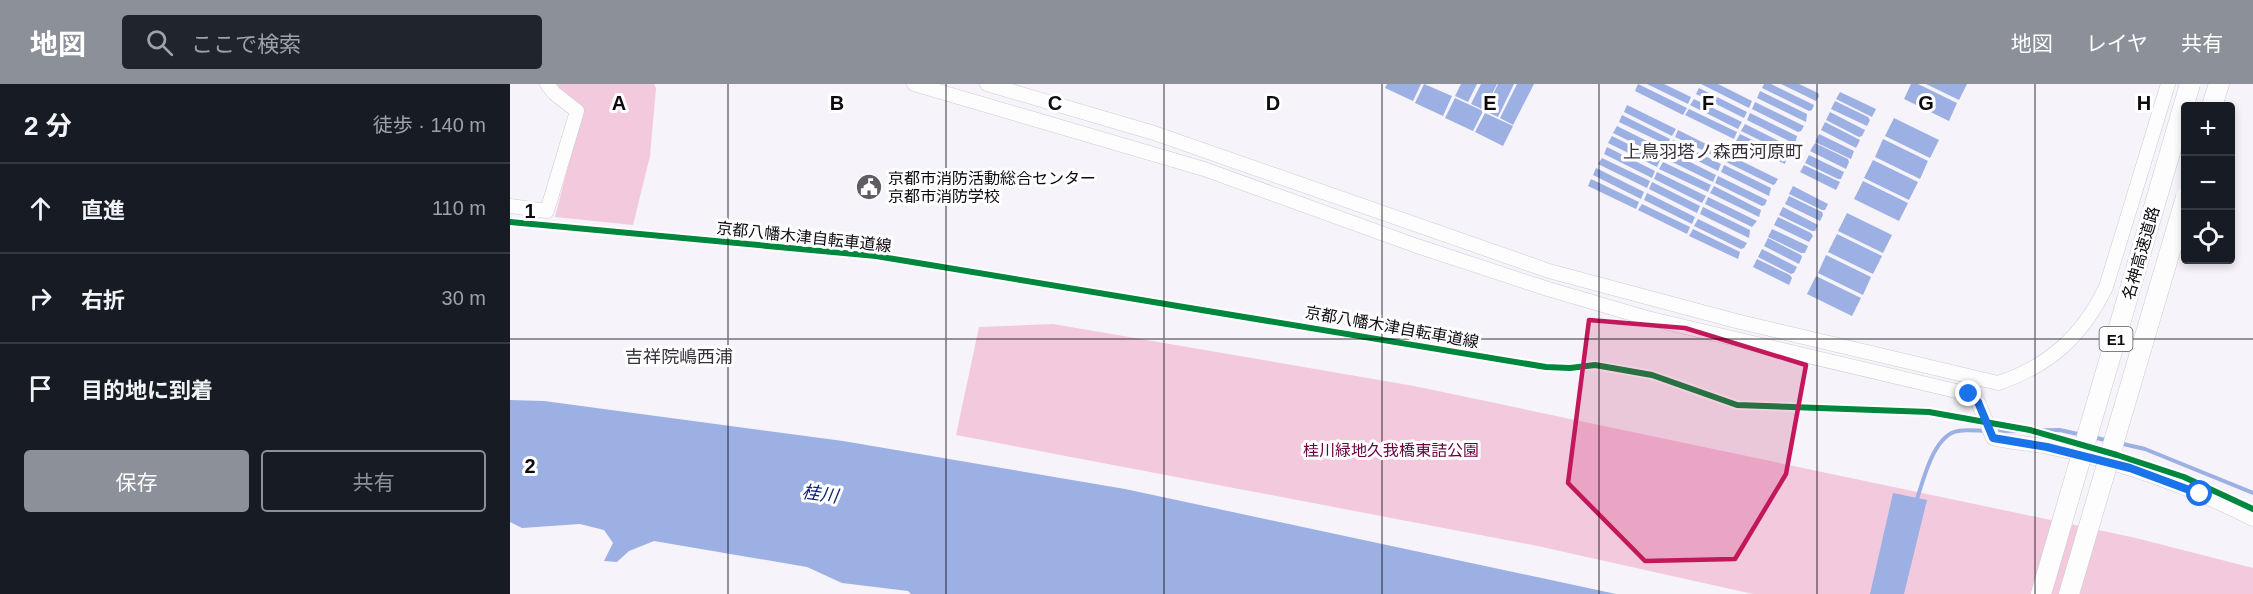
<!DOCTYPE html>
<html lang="ja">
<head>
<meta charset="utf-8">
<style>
  :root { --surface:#171b24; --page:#20242c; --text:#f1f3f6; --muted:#9ea1a6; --line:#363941; --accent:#8c9099 }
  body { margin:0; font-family:Arial,"Noto Sans JP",sans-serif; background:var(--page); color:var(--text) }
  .controls { position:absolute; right:18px; top:18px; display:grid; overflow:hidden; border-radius:6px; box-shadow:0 3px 9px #0003 }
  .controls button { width:54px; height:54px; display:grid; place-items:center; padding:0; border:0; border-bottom:2px solid var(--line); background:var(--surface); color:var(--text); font:30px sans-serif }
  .stop { position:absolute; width:18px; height:18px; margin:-14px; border:4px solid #1a73e8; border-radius:50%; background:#fff }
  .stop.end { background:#1a73e8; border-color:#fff; box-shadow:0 2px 6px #0008 }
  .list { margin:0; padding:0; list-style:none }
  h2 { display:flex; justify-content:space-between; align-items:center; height:78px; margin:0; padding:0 24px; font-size:26px }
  h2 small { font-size:20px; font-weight:400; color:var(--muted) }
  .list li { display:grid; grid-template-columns:39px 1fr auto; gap:18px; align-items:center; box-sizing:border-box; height:90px; padding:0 24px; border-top:2px solid var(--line) }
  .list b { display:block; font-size:22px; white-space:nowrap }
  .list em { font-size:20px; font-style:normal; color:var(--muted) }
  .actions { display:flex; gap:12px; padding:18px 24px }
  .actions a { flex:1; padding:14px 0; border:2px solid var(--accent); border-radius:6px; text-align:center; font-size:21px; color:var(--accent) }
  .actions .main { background:var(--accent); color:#fff }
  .icon { flex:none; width:33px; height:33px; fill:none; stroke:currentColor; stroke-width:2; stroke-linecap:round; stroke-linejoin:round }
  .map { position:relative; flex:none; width:1743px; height:510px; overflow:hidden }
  header { display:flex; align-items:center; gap:36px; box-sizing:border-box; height:84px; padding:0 30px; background:var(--accent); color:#fff }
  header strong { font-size:28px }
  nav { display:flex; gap:33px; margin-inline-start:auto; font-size:21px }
  .search { width:420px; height:54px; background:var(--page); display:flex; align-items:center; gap:15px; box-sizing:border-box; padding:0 21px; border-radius:6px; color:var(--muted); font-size:22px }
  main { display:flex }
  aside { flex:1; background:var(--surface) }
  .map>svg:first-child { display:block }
  .green { fill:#f3c9de }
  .water { fill:#9cb0e4 }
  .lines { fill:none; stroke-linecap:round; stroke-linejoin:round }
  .stream { stroke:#9cb0e4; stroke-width:4 }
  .minor-casing { stroke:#cecbd1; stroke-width:15 }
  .highway-casing { stroke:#cecbd1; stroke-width:21 }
  .minor { stroke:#fefdfe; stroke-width:14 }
  .highway { stroke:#fefdfe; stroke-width:20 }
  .highway-bridge-casing { stroke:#cecbd1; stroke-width:21; stroke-linecap:butt }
  .highway-bridge { stroke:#fefdfe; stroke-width:20 }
  .cycleway-casing { stroke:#fff; stroke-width:10 }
  .cycleway { stroke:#00873e; stroke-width:6 }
  .route { stroke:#1a73e8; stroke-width:8 }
  .marked { fill:#c2185b; fill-opacity:0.2; stroke:#c2185b; stroke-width:4.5; stroke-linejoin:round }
  .grid { fill:none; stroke:#0d0a10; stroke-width:1.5; stroke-opacity:0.55 }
  .labels { text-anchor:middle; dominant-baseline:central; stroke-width:6; stroke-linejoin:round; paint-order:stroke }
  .shield { fill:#fff; stroke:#565458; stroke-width:1.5 }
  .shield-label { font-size:15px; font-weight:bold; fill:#0d0a10 }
  .poi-label { font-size:16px; fill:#0d0a10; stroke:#fff; text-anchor:start }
  .street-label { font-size:16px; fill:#0d0a10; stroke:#fff }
  .park-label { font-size:16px; fill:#690140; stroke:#fff }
  .neighbourhood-label { font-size:18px; fill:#36303c; stroke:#fff }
  .water-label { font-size:18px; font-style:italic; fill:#0b2274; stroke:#fff }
  .grid-label { font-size:20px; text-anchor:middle; font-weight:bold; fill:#0d0a10; stroke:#fff; stroke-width:6; stroke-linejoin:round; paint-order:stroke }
</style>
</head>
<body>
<header>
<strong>地図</strong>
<div class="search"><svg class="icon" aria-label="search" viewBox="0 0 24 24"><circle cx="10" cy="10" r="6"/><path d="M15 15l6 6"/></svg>ここで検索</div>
<nav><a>地図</a><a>レイヤ</a><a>共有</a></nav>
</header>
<main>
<aside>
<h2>2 分<small>徒歩 · 140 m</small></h2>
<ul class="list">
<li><svg class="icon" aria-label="ahead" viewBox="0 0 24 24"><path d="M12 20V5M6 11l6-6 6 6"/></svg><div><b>直進</b></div><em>110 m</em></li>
<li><svg class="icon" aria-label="right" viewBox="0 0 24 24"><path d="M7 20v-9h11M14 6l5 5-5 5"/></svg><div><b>右折</b></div><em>30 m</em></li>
<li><svg class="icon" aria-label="arrive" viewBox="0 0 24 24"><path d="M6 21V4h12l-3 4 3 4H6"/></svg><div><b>目的地に到着</b></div></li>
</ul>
<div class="actions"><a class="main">保存</a><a>共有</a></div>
</aside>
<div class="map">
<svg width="1743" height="510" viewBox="0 0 1743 510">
  <rect width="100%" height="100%" fill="#f6f3fa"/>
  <!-- green -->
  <path class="green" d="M 45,0 L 144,0 L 146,4 L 140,72 L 123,141 L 45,133 L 73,24 Z
    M 543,240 L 904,302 L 1626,454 L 1743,484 L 1743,510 L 1243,510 L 1023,461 L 446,351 L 469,243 Z"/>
  <!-- water -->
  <path class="water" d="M 877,0 L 911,0 L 903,17 L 875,4 Z
    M 914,0 L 942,12 L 933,32 L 905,19 Z
    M 951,0 L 967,0 L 958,18 L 945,12 Z
    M 971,0 L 987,0 L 974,26 L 961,20 Z
    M 988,0 L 1004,0 L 988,33 L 975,27 Z
    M 1007,0 L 1024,0 L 1003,41 L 990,34 Z
    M 1128,0 L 1177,24 L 1173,31 L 1125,7 Z
    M 1137,0 L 1154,0 L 1181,13 L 1178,20 Z
    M 1191,0 L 1208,0 L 1242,17 L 1239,24 Z
    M 1254,0 L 1261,0 L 1304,21 L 1302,26 L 1299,27 L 1252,4 Z
    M 1271,0 L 1289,0 L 1308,9 L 1309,12 L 1306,17 Z
    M 1401,0 L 1408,0 L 1447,19 L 1439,37 L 1394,15 Z
    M 1416,0 L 1457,0 L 1449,16 Z
    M 1189,4 L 1237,28 L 1234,34 L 1186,10 Z
    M 1250,7 L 1297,30 L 1296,38 L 1247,14 Z
    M 1330,8 L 1366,25 L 1362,33 L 1326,15 Z
    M 945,14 L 973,27 L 963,47 L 935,34 Z
    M 1184,15 L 1232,38 L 1228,45 L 1180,21 Z
    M 1325,17 L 1358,33 L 1360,36 L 1357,42 L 1321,25 Z
    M 1245,18 L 1294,42 L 1291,47 L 1288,48 L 1242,25 Z
    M 1117,21 L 1166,45 L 1162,52 L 1114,28 Z
    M 1179,25 L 1227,48 L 1224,55 L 1175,31 Z
    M 1320,28 L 1355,46 L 1352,52 L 1349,53 L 1316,36 Z
    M 975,29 L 1003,42 L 993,62 L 965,48 Z
    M 1240,29 L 1287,52 L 1285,60 L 1237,36 Z
    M 1112,31 L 1160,55 L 1157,61 L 1109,38 Z
    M 1384,34 L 1429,56 L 1420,74 L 1375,52 Z
    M 1315,38 L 1350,56 L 1346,64 L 1311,46 Z
    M 1235,40 L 1283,64 L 1281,69 L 1278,70 L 1231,47 Z
    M 1107,42 L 1155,66 L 1152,73 L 1103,49 Z
    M 1168,46 L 1216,70 L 1213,76 L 1165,53 Z
    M 1230,50 L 1277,73 L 1275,80 L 1226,57 Z
    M 1309,50 L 1344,67 L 1341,75 L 1305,58 Z
    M 1102,52 L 1150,76 L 1147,83 L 1098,59 Z
    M 1373,55 L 1418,77 L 1410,95 L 1365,73 Z
    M 1163,56 L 1211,80 L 1208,87 L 1160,63 Z
    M 1305,59 L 1338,75 L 1339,78 L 1336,85 L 1300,67 Z
    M 1097,63 L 1145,87 L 1142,94 L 1094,70 Z
    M 1158,67 L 1206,91 L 1203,98 L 1154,74 Z
    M 1219,71 L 1268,95 L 1265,100 L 1263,101 L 1216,78 Z
    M 1299,71 L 1334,88 L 1331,95 L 1328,95 L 1295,79 Z
    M 1092,74 L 1140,97 L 1137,104 L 1088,80 Z
    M 1363,76 L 1408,98 L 1399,116 L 1354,94 Z
    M 1153,78 L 1201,101 L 1198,108 L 1149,85 Z
    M 1214,81 L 1261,104 L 1259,112 L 1211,88 Z
    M 1294,81 L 1330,98 L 1326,106 L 1290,88 Z
    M 1086,84 L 1134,108 L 1131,115 L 1083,91 Z
    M 1147,88 L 1196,112 L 1192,119 L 1144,95 Z
    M 1208,92 L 1257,116 L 1255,121 L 1252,122 L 1205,99 Z
    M 1081,95 L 1129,118 L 1126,125 L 1078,102 Z
    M 1353,97 L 1398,119 L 1389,137 L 1344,115 Z
    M 1142,98 L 1190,122 L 1187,129 L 1139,105 Z
    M 1204,102 L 1251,126 L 1249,133 L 1200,109 Z
    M 1283,102 L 1318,120 L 1315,126 L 1312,126 L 1279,110 Z
    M 1137,109 L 1185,133 L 1182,140 L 1134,116 Z
    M 1279,112 L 1312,128 L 1313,131 L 1310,137 L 1275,120 Z
    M 1198,113 L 1247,137 L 1242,143 L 1195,120 Z
    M 1132,120 L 1180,143 L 1177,150 L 1128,126 Z
    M 1193,123 L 1240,146 L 1239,154 L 1190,130 Z
    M 1273,123 L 1308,141 L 1305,147 L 1302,147 L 1269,131 Z
    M 1337,129 L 1382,151 L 1373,169 L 1328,147 Z
    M 1268,133 L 1301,149 L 1303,152 L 1299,158 L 1264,141 Z
    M 1188,135 L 1237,159 L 1234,164 L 1231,165 L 1184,142 Z
    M 1183,145 L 1230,168 L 1228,175 L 1179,152 Z
    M 1262,145 L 1298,162 L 1295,169 L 1291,169 L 1258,153 Z
    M 1327,150 L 1372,172 L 1363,190 L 1318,168 Z
    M 1258,154 L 1291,171 L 1292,173 L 1289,180 L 1254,162 Z
    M 1252,165 L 1287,183 L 1284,189 L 1281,190 L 1248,173 Z
    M 1316,171 L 1361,193 L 1353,211 L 1308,189 Z
    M 1247,175 L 1280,191 L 1282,194 L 1279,201 L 1243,183 Z
    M 1306,192 L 1351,214 L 1342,232 L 1297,210 Z
    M 0,316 L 34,317 L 333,357 L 615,405 L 1106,510 L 401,510 L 398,507 L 332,499 L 297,483 L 144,457 L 119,467 L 107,478 L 94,477 L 103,459 L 94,446 L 70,440 L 12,444 L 0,438 Z
    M 1383,409 L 1417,416 L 1394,510 L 1360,510 Z"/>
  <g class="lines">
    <!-- stream -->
    <path class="stream" d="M 1485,347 L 1550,346 L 1572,351
      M 1583,353 L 1599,357
      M 1609,359 L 1635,365 L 1743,409
      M 1406,418 C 1413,398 1423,351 1448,347 C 1457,345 1468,347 1477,347"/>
    <!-- minor casing -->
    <g class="minor-casing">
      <path id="minor" d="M 404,0 L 694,85 L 907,162 L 1038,205 L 1137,234 L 1459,310 L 1468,318 L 1483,354 C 1501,359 1520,359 1538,363 C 1609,378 1678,402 1743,435
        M 477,0 L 644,49 L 1039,187 L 1226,237 L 1488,299 C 1540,282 1573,251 1596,203 L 1658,0
        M 0,122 L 37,127 L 67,27 L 44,9 L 37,0"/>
    </g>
    <!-- highway casing -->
    <g class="highway-casing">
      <path id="highway" d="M 1702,22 L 1709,0"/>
    </g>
    <!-- minor -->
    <use href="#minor" class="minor"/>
    <!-- highway -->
    <use href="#highway" class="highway"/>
    <!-- highway-bridge casing -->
    <g class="highway-bridge-casing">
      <path id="highway-bridge" d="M 1531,510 L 1680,0
        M 1559,510 L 1676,113"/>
    </g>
    <!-- highway-bridge -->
    <use href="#highway-bridge" class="highway-bridge"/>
    <!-- cycleway casing -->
    <g class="cycleway-casing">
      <path id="cycleway" d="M 0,138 L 366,172 L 1036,283 L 1060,284 L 1085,281 L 1142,291 L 1227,321 L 1419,328 L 1520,346 L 1607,371 L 1674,393 L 1743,425"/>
    </g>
    <!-- cycleway -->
    <use href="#cycleway" class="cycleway"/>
  </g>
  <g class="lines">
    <!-- route -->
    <path class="route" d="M 1459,310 L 1468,318 L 1483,354 L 1537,363 L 1620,384 L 1690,410"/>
  </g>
  <!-- marked area -->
  <path class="marked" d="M 1079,236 L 1175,244 L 1296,281 L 1276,390 L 1225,475 L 1135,477 L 1058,399 Z"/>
  <!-- grid -->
  <path class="grid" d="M 218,0 L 218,510M 436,0 L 436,510M 654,0 L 654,510M 872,0 L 872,510M 1089,0 L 1089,510M 1307,0 L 1307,510M 1525,0 L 1525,510M 0,255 L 1743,255"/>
  <!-- icons -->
  <defs>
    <g id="civic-disc" transform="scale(1.35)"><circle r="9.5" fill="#5f5c62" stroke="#fff"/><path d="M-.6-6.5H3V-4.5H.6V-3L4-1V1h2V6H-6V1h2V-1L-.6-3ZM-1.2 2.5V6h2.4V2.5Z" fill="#fff"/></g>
  </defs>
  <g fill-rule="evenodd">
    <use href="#civic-disc" x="359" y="103"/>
  </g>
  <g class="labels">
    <!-- shield labels -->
    <rect class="shield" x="1589.5" y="243" width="33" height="24" rx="4.5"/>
    <g class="shield-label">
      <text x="1606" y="255">E1</text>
    </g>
    <!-- poi labels -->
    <g class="poi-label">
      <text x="378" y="94">京都市消防活動総合センター<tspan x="378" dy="18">京都市消防学校</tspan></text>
    </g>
    <!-- street labels -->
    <g class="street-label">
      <text transform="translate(294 153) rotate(6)">京都八幡木津自転車道線</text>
      <text transform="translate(1631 169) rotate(-74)">名神高速道路</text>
      <text transform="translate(882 243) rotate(10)">京都八幡木津自転車道線</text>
    </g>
    <!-- park labels -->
    <g class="park-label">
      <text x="881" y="366">桂川緑地久我橋東詰公園</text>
    </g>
    <!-- neighbourhood labels -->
    <g class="neighbourhood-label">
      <text x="1203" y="68">上鳥羽塔ノ森西河原町</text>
      <text x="169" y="273">吉祥院嶋西浦</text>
    </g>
    <!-- water labels -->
    <g class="water-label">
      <text transform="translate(310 410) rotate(8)">桂川</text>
    </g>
  </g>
  <g class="grid-label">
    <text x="109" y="26">A</text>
    <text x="327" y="26">B</text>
    <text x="545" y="26">C</text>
    <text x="763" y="26">D</text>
    <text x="980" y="26">E</text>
    <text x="1198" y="26">F</text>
    <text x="1416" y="26">G</text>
    <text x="1634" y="26">H</text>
    <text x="20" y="134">1</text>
    <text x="20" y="389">2</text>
  </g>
</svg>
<div class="controls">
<button>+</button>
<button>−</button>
<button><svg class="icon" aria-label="locate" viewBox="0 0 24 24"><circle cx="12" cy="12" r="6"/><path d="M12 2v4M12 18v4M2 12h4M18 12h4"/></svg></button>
</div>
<div class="stop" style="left:1690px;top:410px"></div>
<div class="stop end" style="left:1459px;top:310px"></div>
</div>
</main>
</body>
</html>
